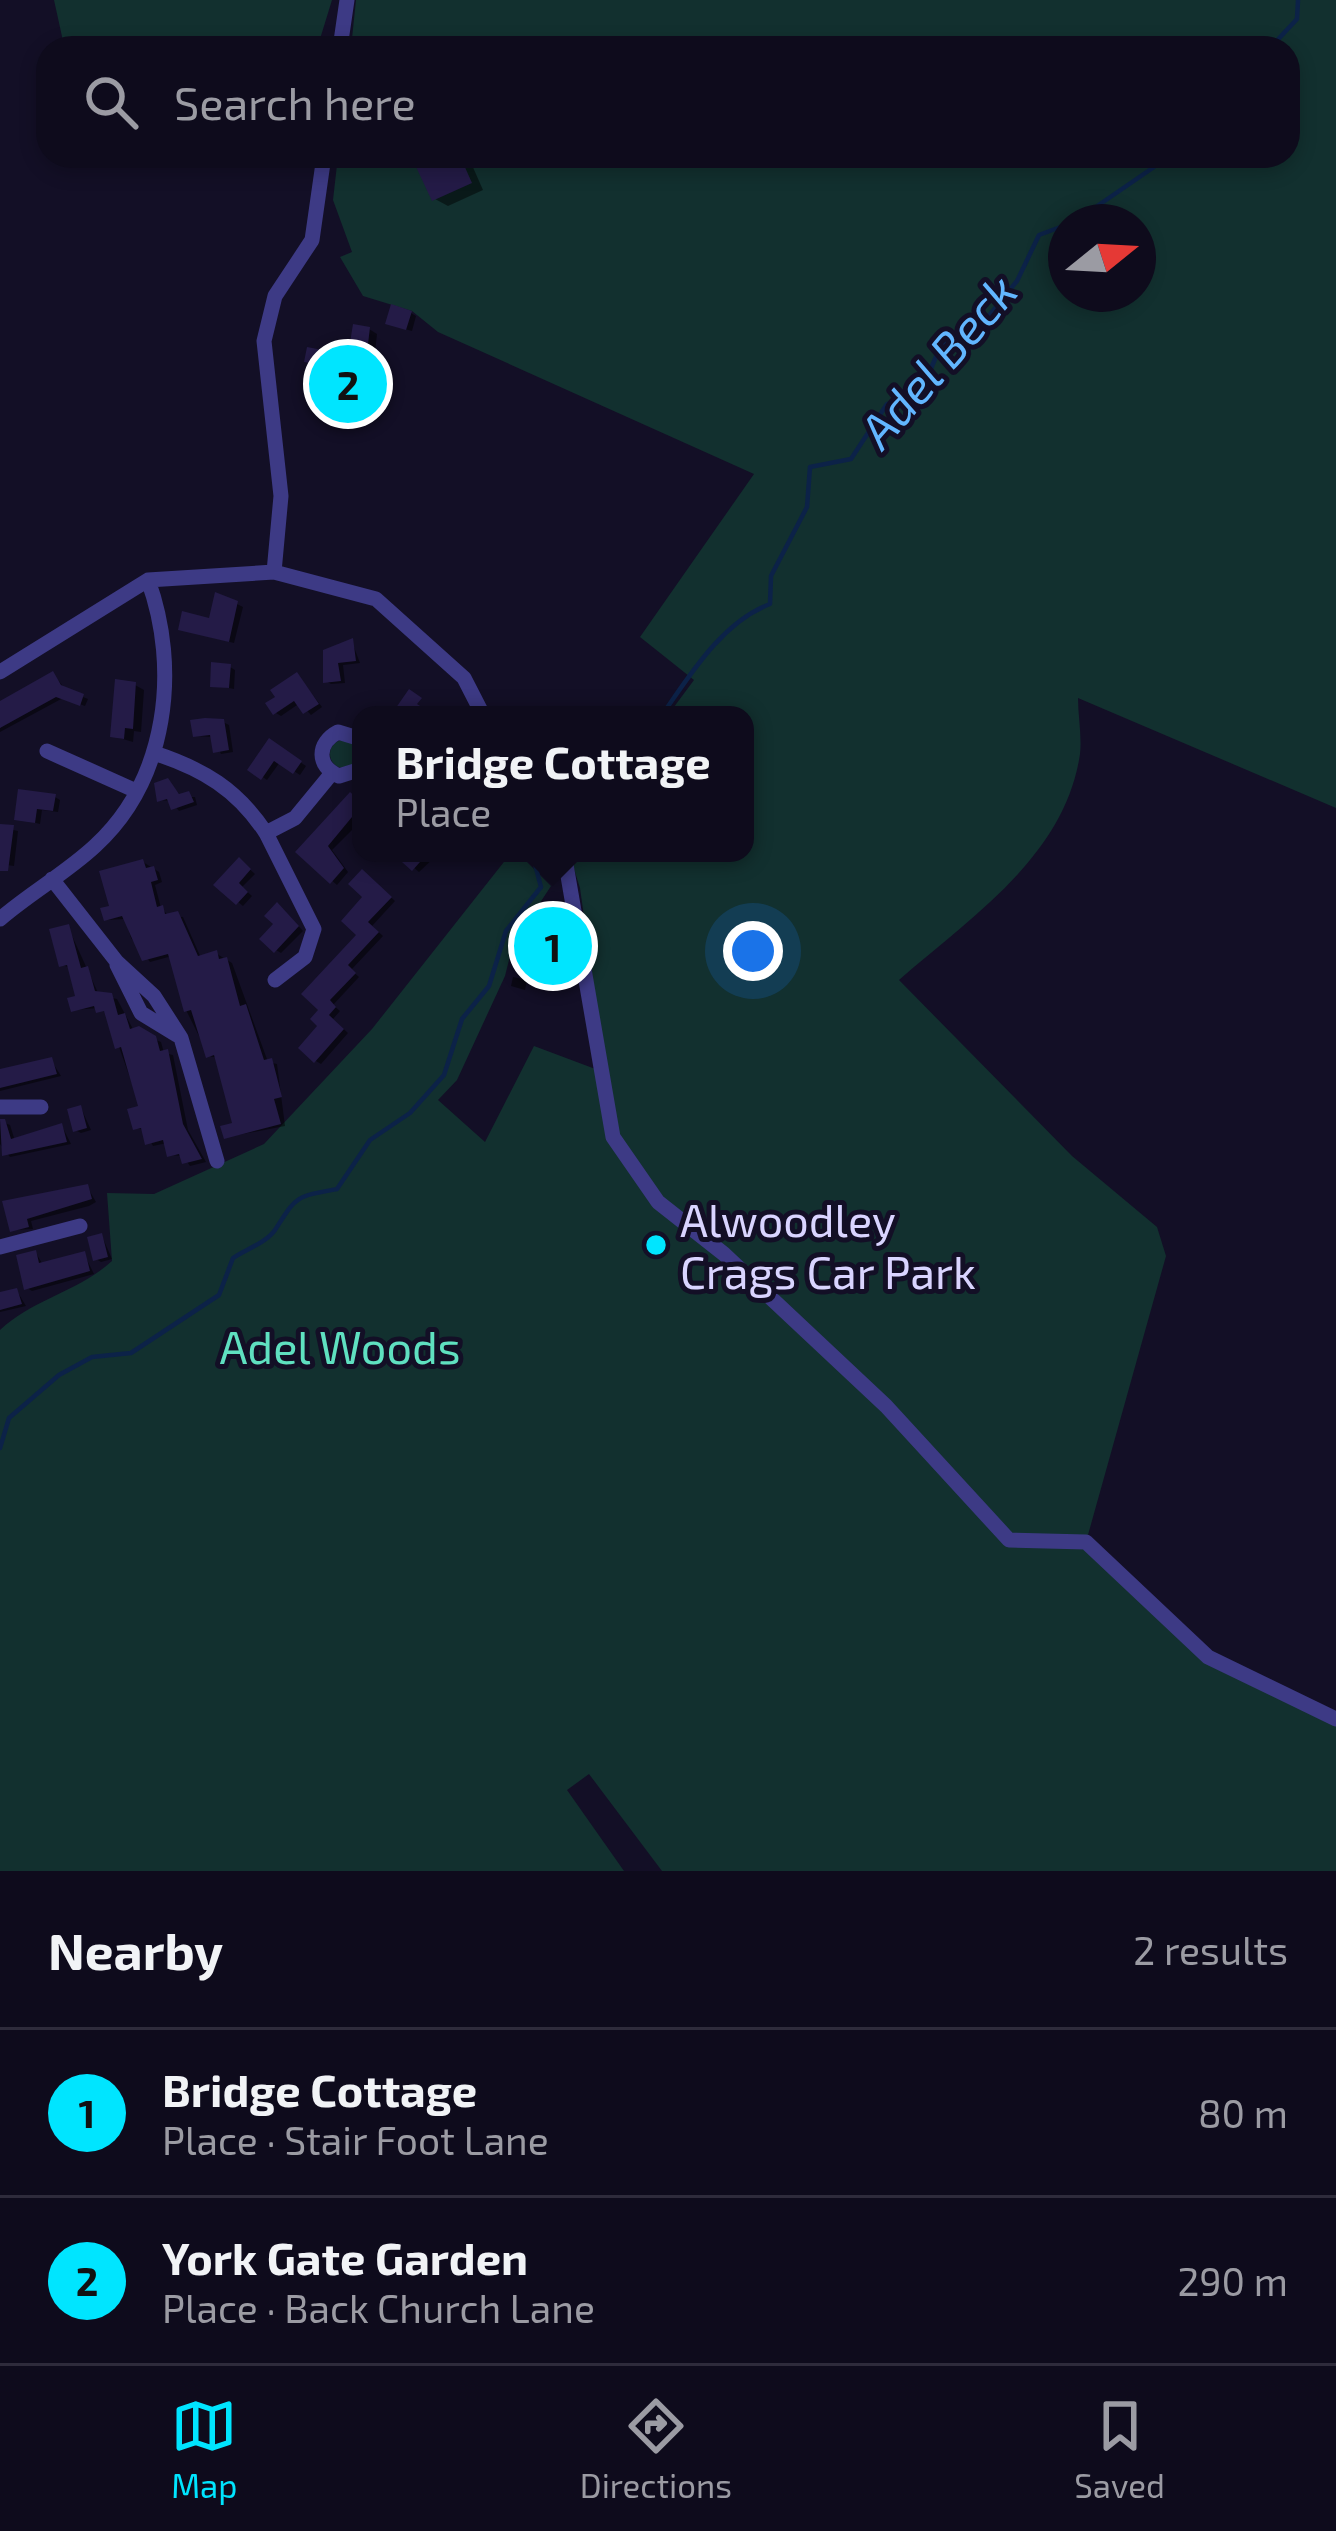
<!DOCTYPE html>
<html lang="en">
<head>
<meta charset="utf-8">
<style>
  :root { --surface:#0e0b1c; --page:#171425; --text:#f1f3f6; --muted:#9b9ba3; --line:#2e2b3b; --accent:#00e5ff }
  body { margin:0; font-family:"Exo 2",sans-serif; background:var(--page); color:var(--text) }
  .compass { position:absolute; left:1048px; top:204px; width:108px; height:108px; border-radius:50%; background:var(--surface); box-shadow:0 6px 18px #0003; rotate:72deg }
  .you { position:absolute; left:753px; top:951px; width:42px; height:42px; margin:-30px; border:9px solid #fff; border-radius:50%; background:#1a73e8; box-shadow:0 0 0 18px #1a73e833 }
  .badge { display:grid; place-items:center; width:78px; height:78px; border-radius:50%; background:var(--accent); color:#111; font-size:39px; font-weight:700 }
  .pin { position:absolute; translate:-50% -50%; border:6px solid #fff; box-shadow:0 3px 12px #0006 }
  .popup { position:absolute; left:352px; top:706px; width:402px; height:156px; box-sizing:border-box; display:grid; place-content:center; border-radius:24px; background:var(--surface); filter:drop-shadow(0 3px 9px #0005); font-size:39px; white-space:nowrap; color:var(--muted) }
  .popup b { font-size:45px; color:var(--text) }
  .popup::after { content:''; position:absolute; left:50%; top:100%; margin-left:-24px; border:24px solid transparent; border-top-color:var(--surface) }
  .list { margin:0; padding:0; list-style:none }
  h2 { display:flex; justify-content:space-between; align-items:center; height:156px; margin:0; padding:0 48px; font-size:51px }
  h2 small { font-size:39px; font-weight:400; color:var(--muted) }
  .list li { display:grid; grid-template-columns:78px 1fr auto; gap:36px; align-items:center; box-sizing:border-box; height:168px; padding:0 48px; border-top:3px solid var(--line) }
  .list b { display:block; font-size:45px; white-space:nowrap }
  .list p { margin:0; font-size:39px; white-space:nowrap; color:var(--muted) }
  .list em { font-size:39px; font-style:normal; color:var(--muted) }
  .icon { flex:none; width:66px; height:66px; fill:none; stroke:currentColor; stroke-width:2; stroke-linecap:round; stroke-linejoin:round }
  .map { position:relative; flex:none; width:1336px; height:1871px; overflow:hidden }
  .search { position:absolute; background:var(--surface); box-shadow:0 6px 18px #0003; left:36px; right:36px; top:36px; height:132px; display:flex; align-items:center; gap:30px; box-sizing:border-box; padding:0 42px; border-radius:36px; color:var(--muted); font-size:45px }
  .sheet { height:492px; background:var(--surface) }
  nav { display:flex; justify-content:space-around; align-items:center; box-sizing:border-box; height:168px; border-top:3px solid var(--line); background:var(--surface); font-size:33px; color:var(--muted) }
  nav a { display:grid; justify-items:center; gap:6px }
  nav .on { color:var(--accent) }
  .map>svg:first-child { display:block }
  .green { fill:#12302f; fill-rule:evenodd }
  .shadow { fill:#0007 }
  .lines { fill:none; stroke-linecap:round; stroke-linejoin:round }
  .stream { stroke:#0c2248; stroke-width:4.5 }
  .building { fill:#241b47 }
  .minor { stroke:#3d3a85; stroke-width:15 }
  .poi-dot { fill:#00e5ff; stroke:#130f26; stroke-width:4.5 }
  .labels { text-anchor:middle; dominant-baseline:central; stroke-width:10; stroke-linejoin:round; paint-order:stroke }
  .poi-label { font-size:45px; fill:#d9d4ff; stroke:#130f26; text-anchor:start }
  .park-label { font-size:45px; fill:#5fe0c0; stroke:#130f26 }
  .water-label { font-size:48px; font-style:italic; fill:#62b6ff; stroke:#130f26 }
</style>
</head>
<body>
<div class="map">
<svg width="1336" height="1871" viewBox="0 0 1336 1871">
  <rect width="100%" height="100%" fill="#130f26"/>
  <!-- green -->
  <path class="green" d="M 54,0 L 332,0 L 320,39 L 291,48 L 86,48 L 63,41 Z
    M 356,0 L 1336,0 L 1336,808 L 1078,698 C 1078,716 1082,736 1080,754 C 1065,856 971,917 899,980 L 1072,1156 L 1157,1227 L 1166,1256 L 1086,1542 L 1208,1657 L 1336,1719 L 1336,1871 L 662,1871 L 589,1774 L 567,1790 L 624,1871 L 0,1871 L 0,1330 C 33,1299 78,1292 112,1261 L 107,1193 L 154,1194 L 264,1144 L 372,1029 L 511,853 L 518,853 L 551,886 L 513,944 L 505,976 L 457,1080 L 438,1100 L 485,1142 L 534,1046 L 606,1073 L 580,888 L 569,853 L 745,853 L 745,715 L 668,715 L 694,680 L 640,637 L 754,474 L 438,332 L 412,311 L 363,296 L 340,257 L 352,252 L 333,200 L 338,156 L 1288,156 L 1288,48 L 351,48 ZM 1066,222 L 1138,222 L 1138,294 L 1066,294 Z
    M330 754a14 14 0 1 1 28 0a14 14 0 1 1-28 0Z"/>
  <!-- shadow -->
  <path class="shadow" d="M 391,156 L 468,156 L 483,190 L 448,206 L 435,199 L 415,158 L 404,164 Z
    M 411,313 L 416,316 L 412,331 L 394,326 Z
    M 369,329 L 377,334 L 369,408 L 351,401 L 352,372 L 308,361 L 350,358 Z
    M 237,604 L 243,607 L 234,643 L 186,631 Z
    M 352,642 L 360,663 L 343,665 L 345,683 L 331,684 L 326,681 L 338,644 Z
    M 230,667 L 235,670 L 234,689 L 213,685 Z
    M 53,674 L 66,690 L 88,699 L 85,706 L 63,698 L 0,732 L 0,704 Z
    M 297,675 L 322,707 L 311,715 L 300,703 L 281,716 L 276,713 Z
    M 135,685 L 144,690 L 141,732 L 134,731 L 133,742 L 113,736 Z
    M 223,722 L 229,725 L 233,752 L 221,754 L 213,737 L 196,736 Z
    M 270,742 L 306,766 L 300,775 L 280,762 L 267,780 L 251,769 Z
    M 168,781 L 182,797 L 195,797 L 197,805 L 179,811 L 171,801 L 159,800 Z
    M 55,797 L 60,800 L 58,812 L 42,810 L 40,824 L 17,818 Z
    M 356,799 L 361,821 L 332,850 L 348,872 L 337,885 L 299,852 Z
    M 0,827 L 18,831 L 14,866 L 0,864 Z
    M 397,853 L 437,853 L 438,854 L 419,872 Z
    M 143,862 L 159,872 L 162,882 L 155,885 L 161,908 L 169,916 L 183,917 L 201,958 L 217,954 L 232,963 L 268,1062 L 277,1064 L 285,1126 L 227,1137 L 235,1125 L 218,1058 L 209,1056 L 186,1010 L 172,956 L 150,962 L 131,938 L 125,919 L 106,920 Z
    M 244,864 L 255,874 L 242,887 L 252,896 L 243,906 L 217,885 Z
    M 368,876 L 395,901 L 372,926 L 383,936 L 351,970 L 359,977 L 333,1005 L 340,1011 L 333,1019 L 348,1033 L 321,1064 L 316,1061 L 322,1026 L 314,1019 L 360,935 Z
    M 283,909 L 303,931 L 281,953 L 276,950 Z
    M 68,927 L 99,995 L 117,999 L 134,1031 L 161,1042 L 164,1053 L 173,1055 L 188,1130 L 206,1162 L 190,1166 L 183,1156 L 170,1155 L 167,1143 L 153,1146 L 144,1130 L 136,1128 L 141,1109 L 107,1013 L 98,1008 L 74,1010 L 79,998 L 71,968 L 62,965 Z
    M 558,930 L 569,944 L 564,975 L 544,976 Z
    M 513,977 L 527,980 L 525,990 L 511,986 Z
    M 51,1060 L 61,1076 L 0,1091 L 0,1072 Z
    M 81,1108 L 91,1130 L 81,1133 L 75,1130 Z
    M 0,1121 L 10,1125 L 15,1141 L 62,1126 L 71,1144 L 10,1157 L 0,1144 Z
    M 88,1188 L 96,1202 L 89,1206 L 31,1221 L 33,1229 L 13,1230 L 5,1203 Z
    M 102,1236 L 112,1259 L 101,1262 L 96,1259 Z
    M 36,1253 L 43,1265 L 84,1254 L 94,1274 L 32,1291 L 27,1288 Z
    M 17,1291 L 26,1306 L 0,1312 L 0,1295 Z"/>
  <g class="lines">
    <!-- stream -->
    <path class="stream" d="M 1270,48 L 1297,19 L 1298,0
      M 1074,222 L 1154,167 L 1162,156
      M 662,715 C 690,675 722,622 770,604 L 771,576 L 807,507 L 810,467 L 851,459 L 887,404 L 921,392 L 941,345 L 984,322 L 1017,281 L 1039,235 L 1066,225
      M 0,1448 L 9,1418 L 59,1375 L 92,1357 L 131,1353 L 219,1295 L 233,1258 C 245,1250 267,1242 275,1230 C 297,1196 294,1197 337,1189 L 370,1140 L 410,1113 L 444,1075 L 462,1019 L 489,986 L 506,931 L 541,887 L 532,853"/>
  </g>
  <!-- building -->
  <path class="building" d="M 411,156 L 460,156 L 472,183 L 432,201 Z
    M 391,304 L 412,311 L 406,330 L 385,324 Z
    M 353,324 L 370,327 L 361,405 L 348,403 L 350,370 L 304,362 L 307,347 L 348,355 Z
    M 215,592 L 238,601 L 229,642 L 178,630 L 182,611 L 209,618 Z
    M 353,638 L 356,661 L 338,663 L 341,681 L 323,683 L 323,650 Z
    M 211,662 L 231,664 L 229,688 L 210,687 Z
    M 53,671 L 61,685 L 84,694 L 80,706 L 56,697 L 0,728 L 0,701 Z
    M 297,672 L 319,704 L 303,714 L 294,701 L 273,715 L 265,703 L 275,697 L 270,690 Z
    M 115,679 L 136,682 L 133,729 L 125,728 L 124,739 L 110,737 Z
    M 409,689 L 422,698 L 417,704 L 434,715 L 391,715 Z
    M 205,718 L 224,719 L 229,750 L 213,753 L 210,735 L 193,737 L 190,720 Z
    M 269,738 L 302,761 L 293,774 L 274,761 L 261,780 L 247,770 Z
    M 168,778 L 179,794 L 189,791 L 194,802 L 171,810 L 167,799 L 157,802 L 154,783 Z
    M 18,789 L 56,794 L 53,811 L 37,809 L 35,823 L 14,820 Z
    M 350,792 L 361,802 L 361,825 L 352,817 L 328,846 L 344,868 L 330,884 L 295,852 Z
    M 0,824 L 14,825 L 8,871 L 0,871 Z
    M 392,853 L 428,853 L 412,871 Z
    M 239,857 L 251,869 L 239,883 L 248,892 L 236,905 L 213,885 Z
    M 143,859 L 146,868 L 154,866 L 158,880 L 151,882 L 157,907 L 163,905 L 165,914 L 178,911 L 198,956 L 217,950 L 219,959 L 227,957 L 240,1006 L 246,1004 L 264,1060 L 272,1058 L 282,1097 L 274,1099 L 281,1124 L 224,1139 L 220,1126 L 232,1123 L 214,1055 L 206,1058 L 191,1010 L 184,1012 L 168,954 L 142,961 L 122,916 L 104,921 L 100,908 L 109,906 L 99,871 Z
    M 362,869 L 392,897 L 368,922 L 379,932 L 348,965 L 356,973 L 330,1000 L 336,1007 L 329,1015 L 344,1029 L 314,1063 L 298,1048 L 317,1026 L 310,1019 L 318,1010 L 301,994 L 356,935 L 341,921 L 362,897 L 348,884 Z
    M 277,902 L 299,926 L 274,953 L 259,939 L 273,924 L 264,916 Z
    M 69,924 L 81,968 L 88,966 L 95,991 L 112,993 L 118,1015 L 125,1013 L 130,1029 L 139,1026 L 156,1036 L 160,1051 L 168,1049 L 183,1124 L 202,1159 L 182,1164 L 179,1154 L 167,1157 L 163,1140 L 145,1145 L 141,1128 L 133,1130 L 127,1109 L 138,1106 L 121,1047 L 115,1049 L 104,1011 L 96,1013 L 94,1006 L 71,1012 L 67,998 L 75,996 L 67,965 L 59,967 L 49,929 Z
    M 548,924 L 559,927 L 557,937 L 564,938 L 559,974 L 549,971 L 548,977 L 535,975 Z
    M 52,1057 L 57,1074 L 0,1088 L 0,1069 Z
    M 81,1105 L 87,1128 L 73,1132 L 67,1109 Z
    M 0,1119 L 5,1119 L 11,1139 L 62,1123 L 67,1142 L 2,1156 Z
    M 88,1184 L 92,1199 L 27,1219 L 29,1227 L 10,1232 L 2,1201 Z
    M 102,1233 L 108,1257 L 93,1261 L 87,1237 Z
    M 36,1250 L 39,1263 L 85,1251 L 90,1271 L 24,1290 L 16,1255 Z
    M 17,1288 L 22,1304 L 0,1310 L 0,1292 Z"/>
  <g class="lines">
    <!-- minor -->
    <path class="minor" d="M 340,48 L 347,0
      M 274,572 L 281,496 L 264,341 L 275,296 L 312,240 L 324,156
      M 0,672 L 148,580 L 274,572 L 376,599 L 464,678 L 483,715
      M 361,739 L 338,732 C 317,743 316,766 339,776 L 361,769
      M 47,751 L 134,790
      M 154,753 C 203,769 237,789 266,833 L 295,818 L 332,773
      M 266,833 L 314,929 L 305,957 L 275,980
      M 564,853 L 613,1137 L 658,1202 L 724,1254 L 886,1406 L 1009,1540 L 1086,1542 L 1208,1657 L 1336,1719
      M 52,879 L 117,962 L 154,996 L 181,1038 L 217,1161
      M 0,919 C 30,893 66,873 95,846 C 168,779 180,668 148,580
      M 117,965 L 141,1013 L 177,1035
      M 0,1107 L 41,1107
      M 0,1247 L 80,1226"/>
  </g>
  <!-- markers -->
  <circle class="poi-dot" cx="656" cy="1245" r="12"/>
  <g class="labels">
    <!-- poi labels -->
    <g class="poi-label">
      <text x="680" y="1219">Alwoodley<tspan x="680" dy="52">Crags Car Park</tspan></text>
    </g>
    <!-- park labels -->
    <g class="park-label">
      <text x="340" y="1346">Adel Woods</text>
    </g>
    <!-- water labels -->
    <g class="water-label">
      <text transform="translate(937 360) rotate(-49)">Adel Beck</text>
    </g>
  </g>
</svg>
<svg class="compass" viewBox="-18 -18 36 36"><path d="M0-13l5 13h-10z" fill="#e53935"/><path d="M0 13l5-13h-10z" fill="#9b9ba3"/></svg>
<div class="you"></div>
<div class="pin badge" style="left:553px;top:946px">1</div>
<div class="popup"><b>Bridge Cottage</b>Place</div>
<div class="pin badge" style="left:348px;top:384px">2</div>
<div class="search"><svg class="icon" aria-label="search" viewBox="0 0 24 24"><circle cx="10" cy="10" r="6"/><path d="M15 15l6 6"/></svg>Search here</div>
</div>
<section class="sheet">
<h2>Nearby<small>2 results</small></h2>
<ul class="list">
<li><span class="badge">1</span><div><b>Bridge Cottage</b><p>Place · Stair Foot Lane</p></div><em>80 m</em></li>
<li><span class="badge">2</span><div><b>York Gate Garden</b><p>Place · Back Church Lane</p></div><em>290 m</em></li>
</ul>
</section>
<nav>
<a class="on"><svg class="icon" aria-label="map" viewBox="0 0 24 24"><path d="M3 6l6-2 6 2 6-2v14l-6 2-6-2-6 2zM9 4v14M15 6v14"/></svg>Map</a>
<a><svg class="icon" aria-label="directions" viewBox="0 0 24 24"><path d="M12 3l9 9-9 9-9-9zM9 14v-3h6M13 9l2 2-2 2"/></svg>Directions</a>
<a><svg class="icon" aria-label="saved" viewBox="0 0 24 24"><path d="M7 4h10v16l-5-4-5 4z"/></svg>Saved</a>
</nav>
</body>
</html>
